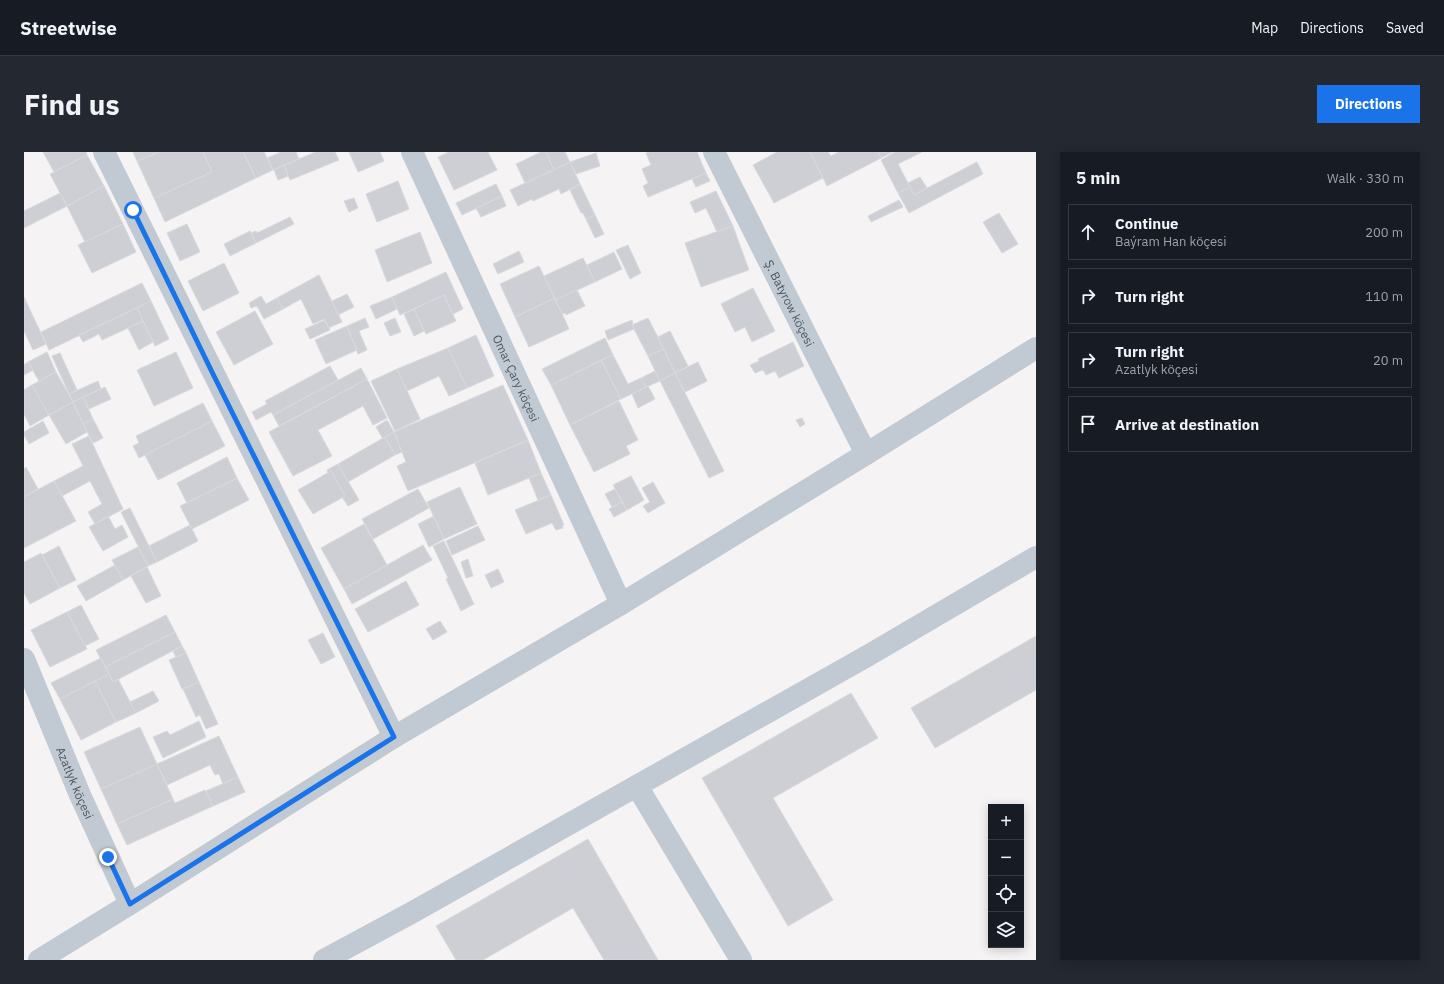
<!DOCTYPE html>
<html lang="en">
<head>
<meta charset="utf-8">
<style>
  :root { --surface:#171b24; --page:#242831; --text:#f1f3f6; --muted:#9ea1a6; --line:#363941; --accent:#1a73e8 }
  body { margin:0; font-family:"IBM Plex Sans",sans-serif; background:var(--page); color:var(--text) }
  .controls { position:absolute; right:12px; bottom:12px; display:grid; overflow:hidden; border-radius:0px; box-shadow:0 2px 10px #0003 }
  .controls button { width:36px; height:36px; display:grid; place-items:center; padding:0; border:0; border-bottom:1px solid var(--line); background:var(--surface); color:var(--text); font:20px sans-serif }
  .stop { position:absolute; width:12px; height:12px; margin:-9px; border:3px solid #1a73e8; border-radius:50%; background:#fff }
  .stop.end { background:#1a73e8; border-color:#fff; box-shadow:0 1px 4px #0008 }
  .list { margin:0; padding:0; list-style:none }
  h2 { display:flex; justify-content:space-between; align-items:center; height:52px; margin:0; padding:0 16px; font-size:17px }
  h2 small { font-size:13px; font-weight:400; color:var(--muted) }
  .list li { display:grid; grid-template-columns:26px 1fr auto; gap:12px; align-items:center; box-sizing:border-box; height:56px; margin:0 8px 8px; padding:0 8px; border:1px solid var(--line); border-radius:0px }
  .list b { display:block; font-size:15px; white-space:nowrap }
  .list p { margin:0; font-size:13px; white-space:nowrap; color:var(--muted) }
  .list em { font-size:13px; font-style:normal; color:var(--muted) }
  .icon { flex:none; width:22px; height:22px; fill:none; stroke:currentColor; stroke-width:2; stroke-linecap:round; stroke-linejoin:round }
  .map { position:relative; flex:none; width:1012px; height:808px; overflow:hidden; border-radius:0px }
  header { display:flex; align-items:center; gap:24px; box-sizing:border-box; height:56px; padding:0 20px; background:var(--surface); border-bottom:1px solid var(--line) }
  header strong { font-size:19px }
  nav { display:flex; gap:22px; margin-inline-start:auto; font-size:14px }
  .intro { display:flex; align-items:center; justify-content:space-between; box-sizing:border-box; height:96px; padding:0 24px }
  h1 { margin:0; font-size:28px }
  .button { padding:10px 18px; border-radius:0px; background:var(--accent); color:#fff; font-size:14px; font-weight:700 }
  main { display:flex; gap:24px; padding:0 24px }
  aside { flex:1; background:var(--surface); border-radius:0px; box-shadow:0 2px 10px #0003 }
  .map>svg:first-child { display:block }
  .building { fill:#cdcfd5; stroke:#d7d9de }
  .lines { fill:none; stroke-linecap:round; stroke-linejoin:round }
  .minor { stroke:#c1cad2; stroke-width:22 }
  .route { stroke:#1a73e8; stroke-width:5 }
  .labels { text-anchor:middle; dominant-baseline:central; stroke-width:3.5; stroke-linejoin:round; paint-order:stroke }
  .street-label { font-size:12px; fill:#4a5661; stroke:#fff }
</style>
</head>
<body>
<header>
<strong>Streetwise</strong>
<nav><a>Map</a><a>Directions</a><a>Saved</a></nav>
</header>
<div class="intro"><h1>Find us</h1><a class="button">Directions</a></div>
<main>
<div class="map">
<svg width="1012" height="808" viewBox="0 0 1012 808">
  <rect width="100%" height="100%" fill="#f5f3f3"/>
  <!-- building -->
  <path class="building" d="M 19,0 L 62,0 L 63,3 L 30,20 Z
    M 109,0 L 135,0 L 113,9 Z
    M 135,0 L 179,0 L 188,20 L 130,46 L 113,9 Z
    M 179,0 L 219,0 L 232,26 L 141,70 L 130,46 L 188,20 Z
    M 219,0 L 240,0 L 249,18 L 232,26 Z
    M 257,0 L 272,0 L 275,7 L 249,18 L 243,6 Z
    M 292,0 L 311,0 L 315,8 L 266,28 L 260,13 Z
    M 325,0 L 356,0 L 360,9 L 334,20 Z
    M 425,0 L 464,0 L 473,18 L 430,38 L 414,5 Z
    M 517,0 L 522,0 L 530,18 L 501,31 L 492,12 Z
    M 522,0 L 541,0 L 546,10 L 530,18 Z
    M 625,0 L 673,0 L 682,21 L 624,45 L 619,34 L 624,31 L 618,17 L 627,13 L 622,1 Z
    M 753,0 L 786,0 L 799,26 L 750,51 L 729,13 Z
    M 786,0 L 804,0 L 807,4 L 815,0 L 854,0 L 857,6 L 803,34 Z
    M 854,0 L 868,0 L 857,6 Z
    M 871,0 L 898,0 L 874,12 L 886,35 L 874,41 L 857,8 Z
    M 572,1 L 576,14 L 552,22 L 546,10 Z
    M 63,3 L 80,34 L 43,54 L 26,22 Z
    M 546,10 L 556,32 L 537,42 L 535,37 L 509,49 L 508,47 L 494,54 L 486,38 Z
    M 953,10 L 959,22 L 885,61 L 874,41 L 886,35 L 890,43 Z
    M 260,13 L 264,24 L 254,28 L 250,18 Z
    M 682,21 L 686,29 L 672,35 L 668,27 Z
    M 896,25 L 903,36 L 890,43 L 884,31 Z
    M 374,29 L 385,57 L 353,70 L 342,42 Z
    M 472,32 L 478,44 L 438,63 L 432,51 Z
    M 556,32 L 571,63 L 562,67 L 559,61 L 557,61 L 546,38 Z
    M 80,34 L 99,72 L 61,90 L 43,54 Z
    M 692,39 L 709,74 L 693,80 L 682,56 L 671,61 L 666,50 Z
    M 36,41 L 43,54 L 0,76 L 0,59 Z
    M 478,44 L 482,54 L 457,65 L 452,56 Z
    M 330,46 L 334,56 L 325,60 L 320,49 Z
    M 875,48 L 879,55 L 847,70 L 844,64 Z
    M 975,61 L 994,92 L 978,101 L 959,70 Z
    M 571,63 L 580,82 L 571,86 L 562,67 Z
    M 266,65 L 270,72 L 232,91 L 227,81 L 232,79 L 233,81 Z
    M 99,72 L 112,100 L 68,121 L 54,93 Z
    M 163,72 L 176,100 L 156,109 L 143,81 Z
    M 709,74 L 725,118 L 677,135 L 661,91 Z
    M 226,79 L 232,91 L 206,104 L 200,92 Z
    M 396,80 L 408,111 L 363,130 L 351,98 Z
    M 604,93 L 617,121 L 606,127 L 592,98 Z
    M 495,99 L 500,110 L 474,122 L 469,112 Z
    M 590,100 L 598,117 L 571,130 L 563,113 Z
    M 559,106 L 571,130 L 531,148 L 520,124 Z
    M 200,111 L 215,141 L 179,159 L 164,129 Z
    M 515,114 L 531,146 L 491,165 L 476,132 Z
    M 422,120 L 439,157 L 429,162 L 420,143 L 376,163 L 368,145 Z
    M 295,123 L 318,170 L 304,176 L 300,167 L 289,172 L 277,147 L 259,157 L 253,146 Z
    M 118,131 L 127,149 L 25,198 L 17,180 Z
    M 729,136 L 751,179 L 728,190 L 721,175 L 711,180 L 697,152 Z
    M 553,138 L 561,154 L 542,163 L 542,161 L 538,162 L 531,148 Z
    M 323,142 L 330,155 L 314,163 L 308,149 Z
    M 420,143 L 432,169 L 402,182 L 390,157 Z
    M 237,144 L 242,152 L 253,146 L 259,157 L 240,167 L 233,154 L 227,156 L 225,151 Z
    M 0,145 L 22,192 L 9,198 L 0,179 Z
    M 368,145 L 373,157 L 352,167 L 346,154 Z
    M 531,146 L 545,177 L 505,195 L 491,165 Z
    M 127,149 L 145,187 L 131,194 L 113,156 Z
    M 113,156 L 119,169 L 78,188 L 75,182 L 59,190 L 55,183 Z
    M 390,157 L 400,179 L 390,184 L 380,162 Z
    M 231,159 L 249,192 L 210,213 L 192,180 Z
    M 341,166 L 345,175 L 335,179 L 343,198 L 334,202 L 323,174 Z
    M 371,166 L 377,180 L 366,184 L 360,171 Z
    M 624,166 L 640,197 L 624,204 L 608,173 Z
    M 301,168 L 306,178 L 286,187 L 281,177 Z
    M 608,168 L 610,177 L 584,188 L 581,179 Z
    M 119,169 L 129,190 L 115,198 L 104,176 Z
    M 323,174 L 333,198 L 302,212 L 291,188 Z
    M 646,179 L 664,214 L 651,221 L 634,185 Z
    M 452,183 L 470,224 L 443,236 L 424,196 Z
    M 581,186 L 589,203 L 527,233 L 518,217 Z
    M 769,190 L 780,214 L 755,226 L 751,219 L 742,223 L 739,218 L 731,221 L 726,213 L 735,209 L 734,207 Z
    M 424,196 L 443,236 L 425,244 L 415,224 L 383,239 L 373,217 Z
    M 640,197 L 651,221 L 636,229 L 624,204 Z
    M 23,200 L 32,220 L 15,229 L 4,210 Z
    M 152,200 L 169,236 L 130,254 L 113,218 Z
    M 36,201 L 53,238 L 45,242 L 28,204 Z
    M 589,203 L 604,232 L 617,226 L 622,235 L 597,247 L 577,208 Z
    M 577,208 L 597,247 L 546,273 L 527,233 Z
    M 4,210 L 9,218 L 0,223 L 0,213 Z
    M 674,210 L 683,229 L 661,240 L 651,221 Z
    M 306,214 L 314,228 L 249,263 L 247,260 L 232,268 L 228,260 L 243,252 L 241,249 Z
    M 337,216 L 343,227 L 255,274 L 249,263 Z
    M 373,217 L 396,267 L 371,279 L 347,229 Z
    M 631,219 L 636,229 L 622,235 L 617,226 Z
    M 32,220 L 49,250 L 25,263 L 8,233 Z
    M 651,221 L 700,319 L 685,326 L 636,229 Z
    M 343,227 L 363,266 L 349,273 L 339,254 L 294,278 L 308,304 L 269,324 L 245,280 Z
    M 74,229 L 77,237 L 49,250 L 45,242 Z
    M 8,233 L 25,263 L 6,274 L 0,262 L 0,238 Z
    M 479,233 L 504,288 L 384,339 L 373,314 L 382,310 L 370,280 Z
    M 624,234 L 631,247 L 614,256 L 608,242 Z
    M 81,235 L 87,247 L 65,257 L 59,245 Z
    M 59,245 L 69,267 L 59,272 L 49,250 Z
    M 595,249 L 614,288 L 602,294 L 606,302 L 570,320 L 546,273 Z
    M 49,250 L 63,280 L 42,292 L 25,263 Z
    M 179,251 L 188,269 L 115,306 L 109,294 L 115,291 L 112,284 Z
    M 778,266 L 781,272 L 776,275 L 772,268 Z
    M 69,267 L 79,286 L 69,291 L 59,272 Z
    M 363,268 L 370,280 L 359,287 L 352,275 Z
    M 19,269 L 25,281 L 5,292 L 0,283 L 0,280 Z
    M 188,269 L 201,294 L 134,328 L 121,303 Z
    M 370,280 L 378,300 L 371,303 L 361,285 Z
    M 65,284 L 99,357 L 71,372 L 64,360 L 78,352 L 66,329 L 38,344 L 30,329 L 59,314 L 48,292 Z
    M 361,285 L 371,303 L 324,330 L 314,312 Z
    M 504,288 L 517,321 L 464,343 L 451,311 Z
    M 203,305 L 213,326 L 163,351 L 153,331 Z
    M 314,312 L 335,348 L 324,354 L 318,345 L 321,344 L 307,319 L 304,321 L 303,318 Z
    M 2,315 L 14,337 L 0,345 L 0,317 Z
    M 307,319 L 321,344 L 289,362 L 274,338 Z
    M 517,321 L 527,343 L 514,348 L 505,326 Z
    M 607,324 L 620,348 L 603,358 L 589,333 Z
    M 213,326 L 225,348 L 168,377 L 156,354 Z
    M 30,329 L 52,369 L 0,396 L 0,345 Z
    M 629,330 L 641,351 L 624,361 L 619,354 L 626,350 L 618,336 Z
    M 436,335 L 453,372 L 420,387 L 403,350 Z
    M 394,337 L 405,356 L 349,387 L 338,367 Z
    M 591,337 L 598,350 L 588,355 L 581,342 Z
    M 527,343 L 540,373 L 538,374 L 539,376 L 532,378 L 528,371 L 502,382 L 491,358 Z
    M 598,350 L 603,358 L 590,365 L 585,357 Z
    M 106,356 L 133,410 L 124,414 L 97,360 Z
    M 84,364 L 91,377 L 98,373 L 104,385 L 79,399 L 65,375 Z
    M 410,364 L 420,387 L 405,395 L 394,372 Z
    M 340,372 L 363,413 L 320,437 L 297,396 Z
    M 166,373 L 174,389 L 133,410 L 125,394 Z
    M 454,374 L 461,388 L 428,403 L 422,389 Z
    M 420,389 L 450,452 L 437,459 L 422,427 L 424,426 L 409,394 Z
    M 399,393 L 408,408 L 328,452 L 320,437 Z
    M 35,394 L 52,428 L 36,436 L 18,403 Z
    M 114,395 L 124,414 L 99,428 L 88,408 Z
    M 17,401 L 36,436 L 6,452 L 0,441 L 0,410 Z
    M 444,407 L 449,424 L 442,426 L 437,410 Z
    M 91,413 L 99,428 L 62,449 L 53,434 Z
    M 123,415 L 137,444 L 122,451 L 107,424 Z
    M 474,417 L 480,430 L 467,436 L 461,423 Z
    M 382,429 L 395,453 L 344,480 L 331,457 Z
    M 57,453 L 75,487 L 61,494 L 43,460 Z
    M 43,460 L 63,497 L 26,515 L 7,478 Z
    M 142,463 L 151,480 L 81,515 L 72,498 Z
    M 416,469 L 423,480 L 409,488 L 402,477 Z
    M 151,480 L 158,494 L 89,530 L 81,515 Z
    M 299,481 L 311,505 L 297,512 L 284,488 Z
    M 1012,484 L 1012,538 L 911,596 L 887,556 Z
    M 158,494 L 162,501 L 152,505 L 149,499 Z
    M 162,501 L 175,530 L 158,537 L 145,508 Z
    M 77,506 L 85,522 L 36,547 L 27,531 Z
    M 85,522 L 89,530 L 94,527 L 112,561 L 92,570 L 71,529 Z
    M 71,529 L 92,570 L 57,588 L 36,547 Z
    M 175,530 L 194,572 L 182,577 L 176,563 L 172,565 L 159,537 Z
    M 129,539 L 135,549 L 112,561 L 106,550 Z
    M 827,541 L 854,586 L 749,646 L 809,748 L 764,774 L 678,626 Z
    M 175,569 L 182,585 L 139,606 L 129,585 L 143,579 L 146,583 Z
    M 116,575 L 133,612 L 77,637 L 60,600 Z
    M 195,584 L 214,625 L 199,632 L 195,622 L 191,623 L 186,613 L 143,633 L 133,612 Z
    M 133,612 L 149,647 L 93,672 L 77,637 Z
    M 214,625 L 221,640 L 189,654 L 182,639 Z
    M 181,638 L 189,654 L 103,693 L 93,672 L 149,647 L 151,651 Z
    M 564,687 L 634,808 L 580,808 L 549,756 L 459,808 L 432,808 L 412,774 Z"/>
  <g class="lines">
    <!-- minor -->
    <g class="minor">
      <path d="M 80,0 L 370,585"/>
      <path id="s1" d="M 388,0 L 597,452"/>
      <path id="s2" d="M 690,0 L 842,302"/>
      <path id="s3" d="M 0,507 L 56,643 L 106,752"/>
      <path d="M 613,634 L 717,808"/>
      <path d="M 15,808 L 106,752 L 370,585 L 597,452 L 842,302 L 1012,196"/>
      <path d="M 300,808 L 389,760 L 845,503 L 1012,405"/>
    </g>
  </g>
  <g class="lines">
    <!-- route -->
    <path class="route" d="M 84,705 L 106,752 L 370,585 L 189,222 L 109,58"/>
  </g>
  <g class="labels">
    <!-- street labels -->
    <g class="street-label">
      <text stroke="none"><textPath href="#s2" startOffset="169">Ş. Batyrow köçesi</textPath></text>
      <text stroke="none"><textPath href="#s1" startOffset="249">Omar Çary köçesi</textPath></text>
      <text stroke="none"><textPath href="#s3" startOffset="134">Azatlyk köçesi</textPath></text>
    </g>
  </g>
</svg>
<div class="controls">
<button>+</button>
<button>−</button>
<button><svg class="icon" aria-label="locate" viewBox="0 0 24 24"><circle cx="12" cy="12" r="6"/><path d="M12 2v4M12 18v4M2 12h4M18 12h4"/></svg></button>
<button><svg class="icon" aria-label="layers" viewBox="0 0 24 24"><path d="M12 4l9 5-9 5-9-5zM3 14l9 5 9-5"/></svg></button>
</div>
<div class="stop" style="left:109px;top:58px"></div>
<div class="stop end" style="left:84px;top:705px"></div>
</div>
<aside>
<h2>5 min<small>Walk · 330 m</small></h2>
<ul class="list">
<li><svg class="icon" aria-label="ahead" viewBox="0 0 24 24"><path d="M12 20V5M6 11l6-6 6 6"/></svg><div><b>Continue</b><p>Baýram Han köçesi</p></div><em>200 m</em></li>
<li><svg class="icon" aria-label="right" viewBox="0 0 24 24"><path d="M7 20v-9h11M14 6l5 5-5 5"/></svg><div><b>Turn right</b></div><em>110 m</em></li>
<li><svg class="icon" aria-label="right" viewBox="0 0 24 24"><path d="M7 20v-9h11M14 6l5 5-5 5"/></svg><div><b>Turn right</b><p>Azatlyk köçesi</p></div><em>20 m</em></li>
<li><svg class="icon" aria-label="arrive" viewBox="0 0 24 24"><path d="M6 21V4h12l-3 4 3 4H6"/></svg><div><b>Arrive at destination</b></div></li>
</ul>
</aside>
</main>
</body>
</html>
